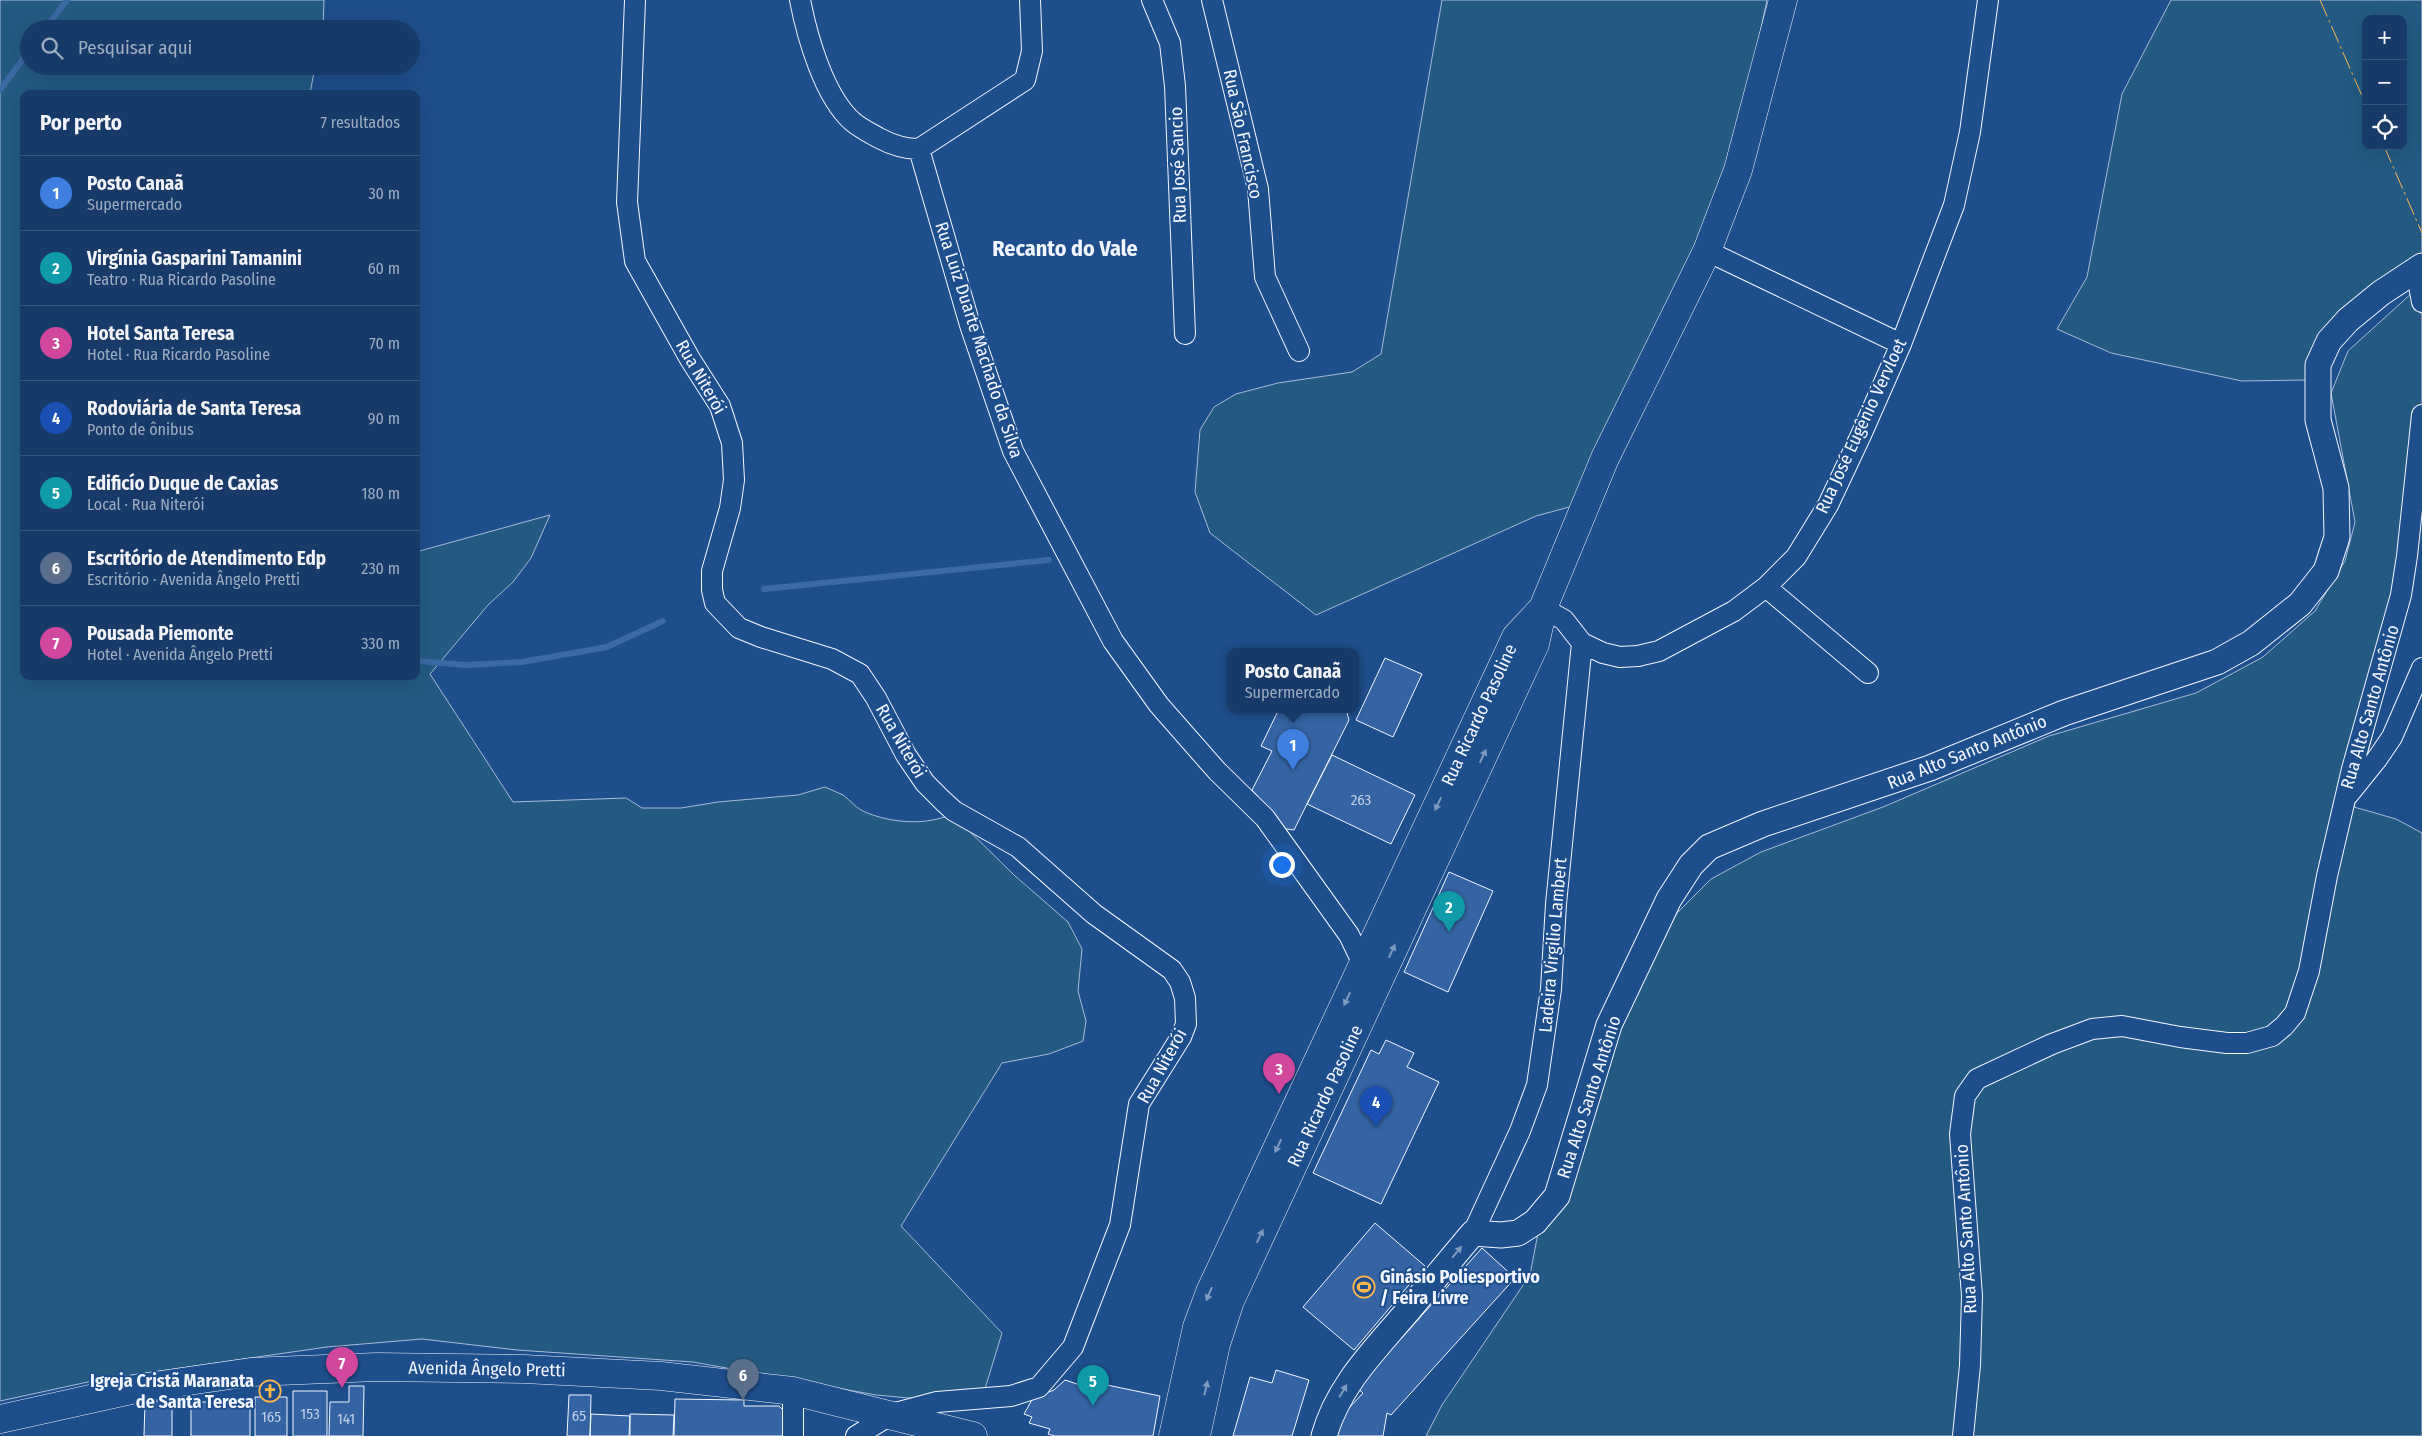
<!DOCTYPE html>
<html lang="pt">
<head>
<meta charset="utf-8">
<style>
  :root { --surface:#173a69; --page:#244571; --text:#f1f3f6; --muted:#9eadc0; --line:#36547d; --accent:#e69b98 }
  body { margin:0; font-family:"Fira Sans Condensed",sans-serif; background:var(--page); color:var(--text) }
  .controls { position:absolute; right:15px; top:15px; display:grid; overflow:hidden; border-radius:10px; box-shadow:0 5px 20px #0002 }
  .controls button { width:45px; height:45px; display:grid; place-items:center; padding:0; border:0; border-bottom:1px solid var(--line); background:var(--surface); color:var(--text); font:25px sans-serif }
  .you { position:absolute; left:1281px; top:864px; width:18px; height:18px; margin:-12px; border:4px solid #fff; border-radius:50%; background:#1a73e8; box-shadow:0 0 0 8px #1a73e833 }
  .badge { display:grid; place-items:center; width:32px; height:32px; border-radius:50%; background:var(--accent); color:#fff; font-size:16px; font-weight:700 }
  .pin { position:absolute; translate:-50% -41px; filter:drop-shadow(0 1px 2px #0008) }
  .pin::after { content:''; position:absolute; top:26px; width:18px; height:15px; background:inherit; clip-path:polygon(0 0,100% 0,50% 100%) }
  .popup { position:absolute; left:1227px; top:648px; width:132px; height:65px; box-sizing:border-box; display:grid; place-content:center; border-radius:10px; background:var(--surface); filter:drop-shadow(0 1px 4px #0005); font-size:16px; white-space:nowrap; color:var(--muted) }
  .popup b { font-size:19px; color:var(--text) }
  .popup::after { content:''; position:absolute; left:50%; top:100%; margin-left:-10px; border:10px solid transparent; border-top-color:var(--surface) }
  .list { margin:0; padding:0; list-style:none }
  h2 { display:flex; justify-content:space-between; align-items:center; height:65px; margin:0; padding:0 20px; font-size:21px }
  h2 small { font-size:16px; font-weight:400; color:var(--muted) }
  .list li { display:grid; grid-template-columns:32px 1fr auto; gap:15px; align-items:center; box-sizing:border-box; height:75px; padding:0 20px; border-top:1px solid var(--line) }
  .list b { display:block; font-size:19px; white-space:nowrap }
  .list p { margin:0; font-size:16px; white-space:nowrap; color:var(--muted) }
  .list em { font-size:16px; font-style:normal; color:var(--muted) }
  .icon { flex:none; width:28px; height:28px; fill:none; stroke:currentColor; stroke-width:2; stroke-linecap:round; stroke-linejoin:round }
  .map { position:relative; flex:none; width:2422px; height:1436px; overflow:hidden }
  .search { position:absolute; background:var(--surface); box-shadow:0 5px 20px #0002; left:20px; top:20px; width:400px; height:55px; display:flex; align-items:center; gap:12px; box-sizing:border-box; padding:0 18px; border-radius:28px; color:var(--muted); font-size:19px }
  .panel { position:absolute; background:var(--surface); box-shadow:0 5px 20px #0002; left:20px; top:90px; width:400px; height:590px; border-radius:10px }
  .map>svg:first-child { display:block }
  .green { fill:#245a82; stroke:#a8bbd7; fill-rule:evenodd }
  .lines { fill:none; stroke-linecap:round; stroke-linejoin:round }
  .stream { stroke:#3b69a3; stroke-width:6 }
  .building { fill:#3563a3; stroke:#f2f6ff }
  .minor-casing { stroke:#f2f6ff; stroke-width:22 }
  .tertiary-casing { stroke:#f2f6ff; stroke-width:27 }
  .primary-casing { stroke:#f2f6ff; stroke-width:29 }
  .minor { stroke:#1f4e8c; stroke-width:20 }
  .tertiary { stroke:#1f4e8c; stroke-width:25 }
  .primary { stroke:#1f4e8c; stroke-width:28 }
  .power { stroke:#ffb74d; stroke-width:1; stroke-dasharray:18 4 2.5 4; stroke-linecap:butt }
  .oneway { fill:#7e9ac0 }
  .labels { text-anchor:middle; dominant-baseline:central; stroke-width:4; stroke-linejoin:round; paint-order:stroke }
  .number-label { font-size:15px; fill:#c3d1e8 }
  .street-label { font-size:18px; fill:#f2f6ff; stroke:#1f4e8c }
  .poi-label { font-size:18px; font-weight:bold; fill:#f2f6ff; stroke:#1f4e8c; text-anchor:start }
  .district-label { font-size:22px; font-weight:bold; fill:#f2f6ff; stroke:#1f4e8c }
</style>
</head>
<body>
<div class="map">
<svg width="2422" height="1436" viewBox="0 0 2422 1436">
  <rect width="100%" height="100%" fill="#1f4e8c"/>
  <!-- green -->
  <path class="green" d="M 0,0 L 324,0 L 323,29 L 29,29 L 29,66 L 315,66 L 310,94 L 24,94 L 24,676 L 416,676 L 416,552 L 550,515 L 531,558 L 513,582 L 488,605 L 430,674 L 513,802 L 626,798 L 642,808 L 681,808 L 718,802 L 798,795 L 825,787 C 831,790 837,792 843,795 C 850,800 857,809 865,812 C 891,823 926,826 952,814 L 1014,875 L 1068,922 L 1082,949 L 1078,991 L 1086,1021 L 1083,1041 L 1049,1054 L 1002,1063 L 901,1226 L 1002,1333 L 984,1392 L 909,1398 L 876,1395 L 693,1362 L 517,1350 L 422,1339 L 327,1347 L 97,1380 L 0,1401 Z
    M 1442,0 L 1767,0 L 1736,145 L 1718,210 L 1573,506 L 1536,516 L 1316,615 L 1210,533 L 1195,492 L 1200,430 L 1214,407 L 1236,394 L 1278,383 L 1352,372 L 1381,354 Z
    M 2171,0 L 2422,0 L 2422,258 L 2307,380 L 2242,381 L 2111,353 L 2057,329 L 2087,277 L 2122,94 ZM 2366,19 L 2403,19 L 2403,146 L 2366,146 Z
    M 2413,292 L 2422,316 L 2422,488 L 2414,572 L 2354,807 L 2396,819 L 2422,833 L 2422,1436 L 1426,1436 L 1442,1405 L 1530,1275 L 1541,1217 L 1613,1034 L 1677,913 L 1711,879 L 1761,852 L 1883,807 L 2049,736 L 2196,693 L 2263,657 L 2315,611 L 2345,561 L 2355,522 L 2331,393 L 2348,351 Z"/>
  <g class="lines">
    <!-- stream -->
    <path class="stream" d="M 45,29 L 67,0
      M 0,90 L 29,51
      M 764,589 L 1049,560
      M 416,661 L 465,665 L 522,662 L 607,647 L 663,621"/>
  </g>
  <!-- building -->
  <path class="building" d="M 1385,658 L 1422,674 L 1393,737 L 1356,720 Z
    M 1279,709 L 1346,709 L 1349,720 L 1294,830 L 1286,829 L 1252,790 L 1272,751 L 1261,746 Z
    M 1332,755 L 1415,795 L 1391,844 L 1307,804 Z
    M 1449,872 L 1493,891 L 1448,992 L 1404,972 Z
    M 1386,1040 L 1414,1053 L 1407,1067 L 1439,1082 L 1381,1204 L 1313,1173 L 1371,1050 L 1379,1054 Z
    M 1375,1223 L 1425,1266 L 1354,1350 L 1303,1307 Z
    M 1482,1248 L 1515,1278 L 1391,1415 L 1387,1413 L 1383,1436 L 1335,1436 L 1340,1407 L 1349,1408 L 1363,1393 L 1357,1388 Z
    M 1276,1370 L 1309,1380 L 1292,1436 L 1233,1436 L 1250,1377 L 1272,1383 Z
    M 1065,1380 L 1080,1385 L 1083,1380 L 1160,1396 L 1153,1436 L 1055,1436 L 1048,1434 L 1050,1429 L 1029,1423 L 1032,1417 L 1024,1414 L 1033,1398 L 1054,1390 Z
    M 349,1386 L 364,1386 L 363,1436 L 329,1436 L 330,1402 L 349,1402 Z
    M 293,1391 L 327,1391 L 327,1436 L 293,1436 Z
    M 569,1395 L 591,1395 L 590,1436 L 567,1436 Z
    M 255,1397 L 287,1397 L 287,1436 L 255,1436 Z
    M 675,1399 L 744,1400 L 744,1406 L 779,1406 L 784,1411 L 784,1436 L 674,1436 Z
    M 145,1401 L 172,1401 L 172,1436 L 144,1436 Z
    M 191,1402 L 250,1402 L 250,1436 L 191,1436 Z
    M 591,1414 L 630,1416 L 629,1436 L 590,1436 Z
    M 630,1414 L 674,1415 L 673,1436 L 630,1436 Z"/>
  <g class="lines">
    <!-- minor casing -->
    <g class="minor-casing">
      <path id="minor" d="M 635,0 L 627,202 L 635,261 L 690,359 L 720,406 L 732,443 L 734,480 L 730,508 L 712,571 L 712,590 L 715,603 L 739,628 L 761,637 L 832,659 L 860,674 L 876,698 L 906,755 L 925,783 L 943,801 L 954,811 L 1018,847 L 1094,914 L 1172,970 L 1180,982 L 1185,998 L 1186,1024 L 1181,1037 L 1139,1104 L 1120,1225 L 1073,1347 L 1039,1387 L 1011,1396 L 937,1402 L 892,1414 L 856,1436
        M 800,0 C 807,36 824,97 853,122 C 860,128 870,133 879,138 C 892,145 904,149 919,149 L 1025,80 L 1032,51 L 1030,0
        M 1152,0 L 1170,43 L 1175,86 L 1185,334
        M 1212,0 L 1258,189 L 1265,277 L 1299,351
        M 919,149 L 970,325 L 1013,451 L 1113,641 L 1159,705 L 1217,771 L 1265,818 L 1349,935 L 1363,964
        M 1707,251 L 1901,344
        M 2416,270 L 2422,302
        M 1766,587 L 1868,673
        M 1543,608 L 1564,620 L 1582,643 L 1603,653 L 1620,657 L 1638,656 L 1659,651 L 1734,611 L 1766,587 L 1796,557 L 1828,505 L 1861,435 L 1901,344 L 1954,205 L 1970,132 L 1988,0
        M 2348,795 L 2377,759 L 2392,737 L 2422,668
        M 1473,1233 L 1520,1131 L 1537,1085 L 1551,989 L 1556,904 L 1582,643
        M 793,1391 L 793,1436
        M 1963,1436 L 1970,1365 L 1972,1296 L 1960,1134 L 1965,1096 L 1977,1079 L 2052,1044 L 2092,1029 L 2122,1026 L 2180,1037 L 2227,1043 L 2247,1043 L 2272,1036 L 2284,1026 L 2295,1013 L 2309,971 L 2327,876 L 2352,769 L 2401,595 L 2407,556 L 2422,415"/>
    </g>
    <!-- tertiary casing -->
    <g class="tertiary-casing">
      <path id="tertiary" d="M 1324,1436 C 1338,1386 1373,1352 1406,1313 C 1428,1287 1450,1260 1473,1233 L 1501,1235 L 1518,1233 L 1535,1222 L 1557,1196 L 1609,1025 L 1669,899 L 1691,865 L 1709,847 L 1763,824 L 1930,768 L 2064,713 L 2217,662 L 2251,643 L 2300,604 L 2326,571 L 2337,537 L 2336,488 L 2318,420 L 2318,365 L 2329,341 L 2348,320 L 2381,293 L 2422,266"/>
    </g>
    <!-- primary casing -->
    <g class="primary-casing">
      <path id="primary" d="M 0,1419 L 140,1388 L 251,1372 L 377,1367 L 524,1369 L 661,1376 L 793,1391 L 973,1436
        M 1173,1436 L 1197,1327 L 1210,1292 L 1516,637 L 1543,608
        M 1196,1436 L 1216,1344 L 1230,1301 L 1535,644 L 1543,608 L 1605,458 L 1707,251 L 1738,170 L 1783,0"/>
    </g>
    <!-- minor -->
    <use href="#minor" class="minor"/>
    <!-- tertiary -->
    <use href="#tertiary" class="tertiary"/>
    <!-- primary -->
    <use href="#primary" class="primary"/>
    <!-- power -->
    <path class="power" d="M 2320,0 L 2366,105
      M 2384,146 L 2422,233"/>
  </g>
  <!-- one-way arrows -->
  <defs><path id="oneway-solid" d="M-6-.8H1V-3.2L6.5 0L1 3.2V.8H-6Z" transform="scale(1.25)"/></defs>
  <g class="oneway">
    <use href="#oneway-solid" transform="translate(1483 756) rotate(-65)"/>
    <use href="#oneway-solid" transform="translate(1438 804) rotate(115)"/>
    <use href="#oneway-solid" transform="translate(1392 951) rotate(-65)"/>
    <use href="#oneway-solid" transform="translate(1347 999) rotate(115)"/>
    <use href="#oneway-solid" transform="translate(1278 1146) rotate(115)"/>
    <use href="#oneway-solid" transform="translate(1260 1236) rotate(-65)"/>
    <use href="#oneway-solid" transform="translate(1457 1252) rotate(-50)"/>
    <use href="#oneway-solid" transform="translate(1209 1294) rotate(113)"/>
    <use href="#oneway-solid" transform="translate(1206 1388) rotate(-77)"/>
    <use href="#oneway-solid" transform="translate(1343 1391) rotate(-59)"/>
  </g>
  <!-- icons -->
  <defs>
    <g id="stadium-ring" transform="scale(1.125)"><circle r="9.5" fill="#1f4e8c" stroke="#ffb74d" stroke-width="1.5"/><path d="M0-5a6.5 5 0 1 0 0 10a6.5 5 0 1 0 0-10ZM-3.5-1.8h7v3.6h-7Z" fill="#ffb74d"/></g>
    <g id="church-ring" transform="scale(1.125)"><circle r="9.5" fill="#1f4e8c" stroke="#ffb74d" stroke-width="1.5"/><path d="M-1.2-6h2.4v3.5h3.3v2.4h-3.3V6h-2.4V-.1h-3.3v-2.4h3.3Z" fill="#ffb74d"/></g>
  </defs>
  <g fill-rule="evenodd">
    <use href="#stadium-ring" x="1364" y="1287"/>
    <use href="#church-ring" x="270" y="1391"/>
  </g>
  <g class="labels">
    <!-- number labels -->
    <g class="number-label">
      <text x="1361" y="800">263</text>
      <text x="310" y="1414">153</text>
      <text x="579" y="1416">65</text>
      <text x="271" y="1417">165</text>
      <text x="346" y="1419">141</text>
    </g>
    <!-- street labels -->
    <g class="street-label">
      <text transform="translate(1243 134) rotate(78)">Rua São Francisco</text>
      <text transform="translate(1178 165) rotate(-92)">Rua José Sancio</text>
      <text transform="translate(979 340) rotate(72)">Rua Luiz Duarte Machado da Silva</text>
      <text transform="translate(701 377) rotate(60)">Rua Niterói</text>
      <text transform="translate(1861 426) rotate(-65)">Rua José Eugênio Vervloet</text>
      <text transform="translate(2370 707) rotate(-74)">Rua Alto Santo Antônio</text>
      <text transform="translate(1479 715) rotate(-65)">Rua Ricardo Pasoline</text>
      <text transform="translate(901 741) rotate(60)">Rua Niterói</text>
      <text transform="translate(1967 752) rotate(-22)">Rua Alto Santo Antônio</text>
      <text transform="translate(1553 945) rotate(-85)">Ladeira Virgilio Lambert</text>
      <text transform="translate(1162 1066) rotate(-61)">Rua Niterói</text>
      <text transform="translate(1325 1096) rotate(-65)">Rua Ricardo Pasoline</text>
      <text transform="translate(1589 1097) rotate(-72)">Rua Alto Santo Antônio</text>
      <text transform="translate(1966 1229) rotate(-93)">Rua Alto Santo Antônio</text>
      <text transform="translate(487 1369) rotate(1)">Avenida Ângelo Pretti</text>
    </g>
    <!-- poi labels -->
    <g class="poi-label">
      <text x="1380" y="1277">Ginásio Poliesportivo<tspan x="1380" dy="21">/ Feira Livre</tspan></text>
      <text x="254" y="1381" text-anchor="end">Igreja Cristã Maranata<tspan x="254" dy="21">de Santa Teresa</tspan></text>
    </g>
    <!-- district labels -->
    <g class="district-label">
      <text x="1065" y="248">Recanto do Vale</text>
    </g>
  </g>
</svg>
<div class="controls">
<button>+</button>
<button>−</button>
<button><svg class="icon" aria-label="locate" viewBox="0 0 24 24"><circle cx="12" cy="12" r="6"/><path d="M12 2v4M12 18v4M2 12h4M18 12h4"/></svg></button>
</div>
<div class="you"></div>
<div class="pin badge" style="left:1293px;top:770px;background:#3f7fe0">1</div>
<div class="popup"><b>Posto Canaã</b>Supermercado</div>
<div class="pin badge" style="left:1449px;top:932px;background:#0f9aa8">2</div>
<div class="pin badge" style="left:1279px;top:1094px;background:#d1479c">3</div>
<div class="pin badge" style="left:1376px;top:1127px;background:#1a4fb4">4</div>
<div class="pin badge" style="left:1093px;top:1406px;background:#0f9aa8">5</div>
<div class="pin badge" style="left:743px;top:1400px;background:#5c6f8a">6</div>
<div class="pin badge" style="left:342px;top:1388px;background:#d1479c">7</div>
<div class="search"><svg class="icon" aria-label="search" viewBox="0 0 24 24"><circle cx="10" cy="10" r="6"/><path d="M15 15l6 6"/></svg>Pesquisar aqui</div>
<section class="panel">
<h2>Por perto<small>7 resultados</small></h2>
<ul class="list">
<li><span class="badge" style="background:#3f7fe0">1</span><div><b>Posto Canaã</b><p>Supermercado</p></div><em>30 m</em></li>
<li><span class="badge" style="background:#0f9aa8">2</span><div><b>Virgínia Gasparini Tamanini</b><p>Teatro · Rua Ricardo Pasoline</p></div><em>60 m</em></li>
<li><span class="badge" style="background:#d1479c">3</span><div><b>Hotel Santa Teresa</b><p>Hotel · Rua Ricardo Pasoline</p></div><em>70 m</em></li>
<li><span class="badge" style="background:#1a4fb4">4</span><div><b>Rodoviária de Santa Teresa</b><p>Ponto de ônibus</p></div><em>90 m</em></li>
<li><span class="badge" style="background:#0f9aa8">5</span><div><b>Edificío Duque de Caxias</b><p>Local · Rua Niterói</p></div><em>180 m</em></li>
<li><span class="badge" style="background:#5c6f8a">6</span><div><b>Escritório de Atendimento Edp</b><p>Escritório · Avenida Ângelo Pretti</p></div><em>230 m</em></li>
<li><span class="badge" style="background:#d1479c">7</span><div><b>Pousada Piemonte</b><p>Hotel · Avenida Ângelo Pretti</p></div><em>330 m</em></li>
</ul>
</section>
</div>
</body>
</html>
